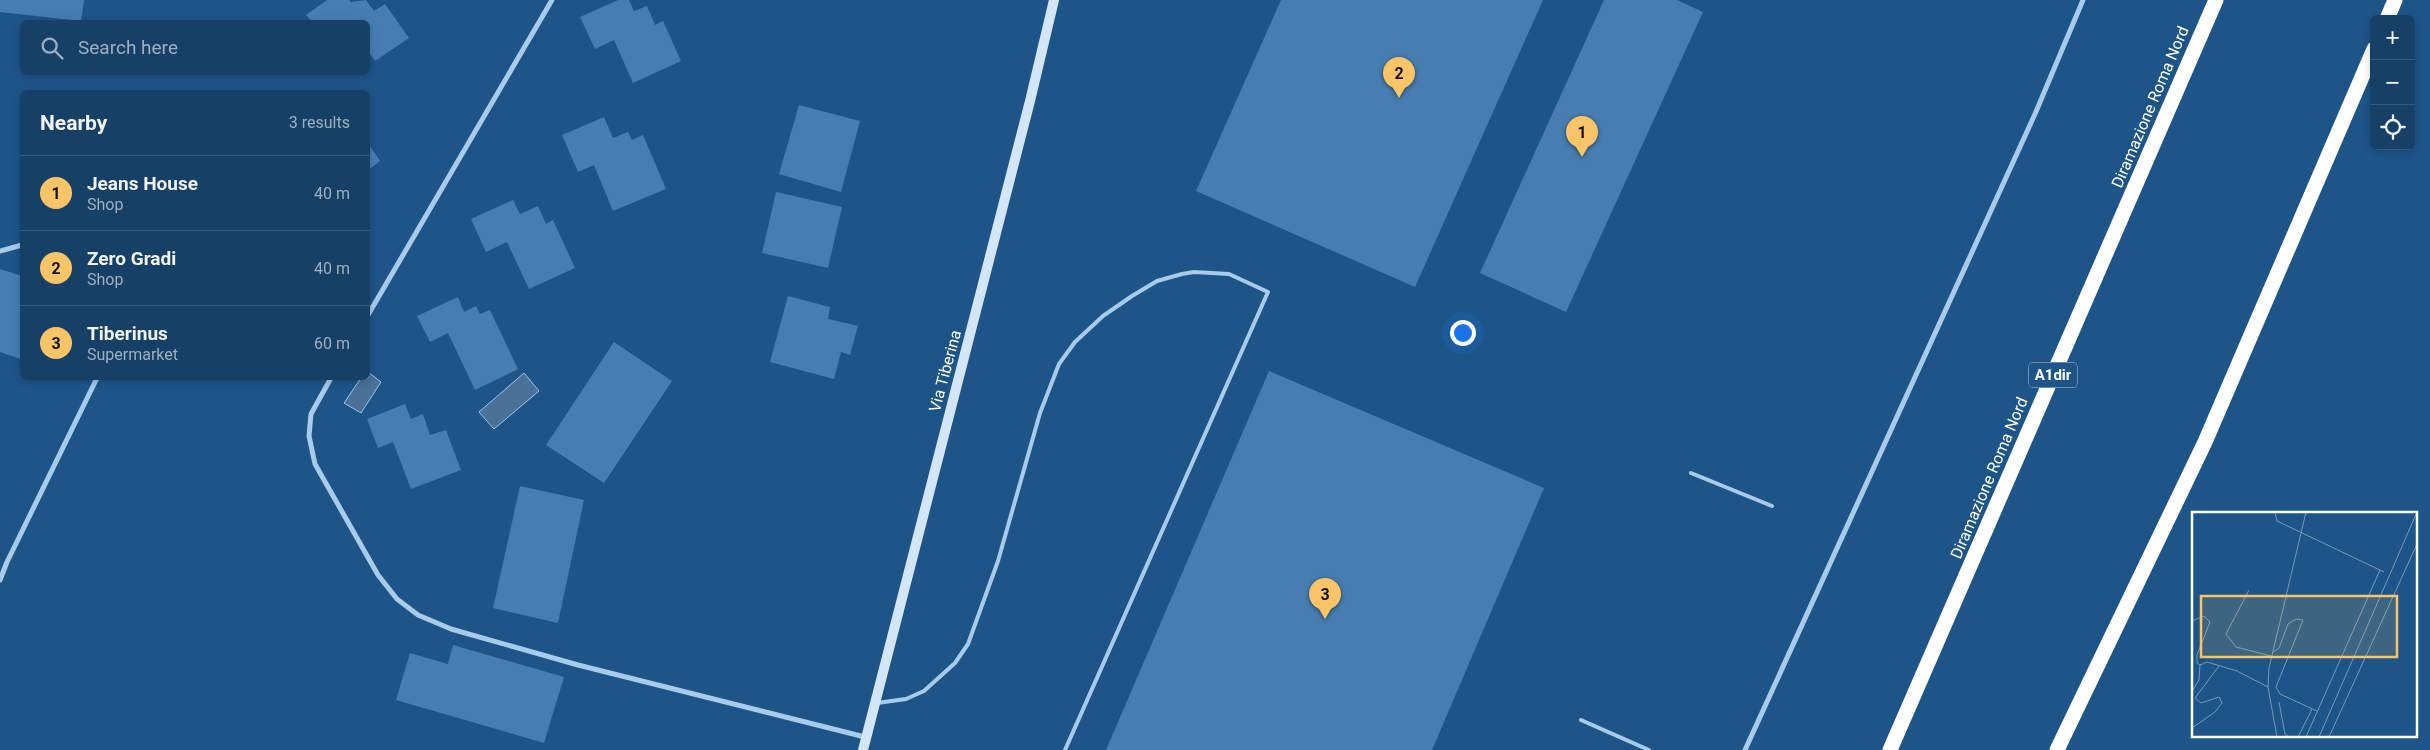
<!DOCTYPE html>
<html lang="en">
<head>
<meta charset="utf-8">
<style>
  :root { --surface:#164066; --page:#1f476c; --text:#f1f3f6; --muted:#9eafbf; --line:#35597a; --accent:#fbc466 }
  body { margin:0; font-family:Roboto,sans-serif; background:var(--page); color:var(--text) }
  .controls { position:absolute; right:15px; top:15px; display:grid; overflow:hidden; border-radius:8px; box-shadow:0 2px 8px #0003 }
  .controls button { width:45px; height:45px; display:grid; place-items:center; padding:0; border:0; border-bottom:1px solid var(--line); background:var(--surface); color:var(--text); font:25px sans-serif }
  .you { position:absolute; left:1462px; top:332px; width:18px; height:18px; margin:-12px; border:4px solid #fff; border-radius:50%; background:#1a73e8; box-shadow:0 0 0 8px #1a73e833 }
  .badge { display:grid; place-items:center; width:32px; height:32px; border-radius:50%; background:var(--accent); color:#111; font-size:16px; font-weight:700 }
  .pin { position:absolute; translate:-50% -41px; filter:drop-shadow(0 1px 2px #0008) }
  .pin::after { content:''; position:absolute; top:26px; width:18px; height:15px; background:inherit; clip-path:polygon(0 0,100% 0,50% 100%) }
  .list { margin:0; padding:0; list-style:none }
  h2 { display:flex; justify-content:space-between; align-items:center; height:65px; margin:0; padding:0 20px; font-size:21px }
  h2 small { font-size:16px; font-weight:400; color:var(--muted) }
  .list li { display:grid; grid-template-columns:32px 1fr auto; gap:15px; align-items:center; box-sizing:border-box; height:75px; padding:0 20px; border-top:1px solid var(--line) }
  .list b { display:block; font-size:19px; white-space:nowrap }
  .list p { margin:0; font-size:16px; white-space:nowrap; color:var(--muted) }
  .list em { font-size:16px; font-style:normal; color:var(--muted) }
  .icon { flex:none; width:28px; height:28px; fill:none; stroke:currentColor; stroke-width:2; stroke-linecap:round; stroke-linejoin:round }
  .map { position:relative; flex:none; width:2430px; height:750px; overflow:hidden }
  .search { position:absolute; background:var(--surface); box-shadow:0 2px 8px #0003; left:20px; top:20px; width:350px; height:55px; display:flex; align-items:center; gap:12px; box-sizing:border-box; padding:0 18px; border-radius:8px; color:var(--muted); font-size:19px }
  .panel { position:absolute; background:var(--surface); box-shadow:0 2px 8px #0003; left:20px; top:90px; width:350px; height:290px; border-radius:8px }
  .map>svg:first-child { display:block }
  .water { fill:#4a7197; stroke:#9bc7ed }
  .building { fill:#467eb1 }
  .lines { fill:none; stroke-linecap:round; stroke-linejoin:round }
  .lane { stroke:#a8cbeb; stroke-width:4 }
  .street { stroke:#a8cbeb; stroke-width:5 }
  .secondary { stroke:#d3e6f8; stroke-width:10 }
  .highway { stroke:#fff; stroke-width:15 }
  .labels { text-anchor:middle; dominant-baseline:central; stroke-width:5; stroke-linejoin:round; paint-order:stroke }
  .shield { fill:#1d5588; stroke:#bbccdb; stroke-width:1 }
  .shield-label { font-size:15px; font-weight:bold; fill:#fff }
  .street-label { font-size:16px; fill:#fff; stroke:#1d5588 }
  .inset-road { fill:none; stroke:#7799b8; stroke-width:1 }
  .view { fill:#fbc466; fill-opacity:0.15; stroke:#fbc466; stroke-width:2.5 }
  .inset-edge { fill:none; stroke:#fff; stroke-width:2.5 }
</style>
</head>
<body>
<div class="map">
<svg width="2430" height="750" viewBox="0 0 2430 750">
  <rect width="100%" height="100%" fill="#1d5588"/>
  <!-- water -->
  <path class="water" d="M 368,372 L 381,382 L 361,413 L 344,403 L 361,378 L 368,378 Z
    M 524,373 L 539,391 L 494,429 L 479,412 Z"/>
  <!-- building -->
  <path class="building" d="M 0,0 L 84,0 L 81,21 L 0,12 Z
    M 327,0 L 349,0 L 351,2 L 366,0 L 374,11 L 385,4 L 409,38 L 375,61 L 368,51 L 368,22 L 312,22 L 306,15 Z
    M 618,0 L 629,0 L 634,11 L 647,6 L 655,25 L 663,21 L 681,61 L 633,83 L 614,40 L 595,49 L 580,17 Z
    M 1281,0 L 1543,0 L 1415,287 L 1196,191 Z
    M 1604,0 L 1677,0 L 1703,12 L 1566,312 L 1480,273 Z
    M 799,105 L 860,121 L 841,192 L 779,174 Z
    M 604,117 L 613,138 L 628,132 L 632,140 L 643,135 L 666,189 L 613,211 L 594,165 L 578,172 L 562,135 Z
    M 368,143 L 380,161 L 368,170 Z
    M 776,192 L 842,207 L 828,268 L 762,253 Z
    M 513,200 L 520,214 L 538,206 L 546,224 L 553,220 L 575,268 L 529,289 L 507,242 L 486,252 L 471,219 Z
    M 0,269 L 22,276 L 21,359 L 0,352 Z
    M 788,296 L 830,307 L 828,319 L 858,326 L 850,355 L 841,352 L 834,379 L 770,362 Z
    M 458,297 L 464,312 L 476,306 L 480,314 L 490,310 L 518,369 L 475,390 L 448,333 L 430,342 L 417,316 Z
    M 614,342 L 672,381 L 604,483 L 546,445 Z
    M 1269,371 L 1544,488 L 1432,750 L 1106,750 Z
    M 405,404 L 411,419 L 423,414 L 430,435 L 446,430 L 461,470 L 411,489 L 393,442 L 378,448 L 367,419 Z
    M 520,486 L 584,500 L 558,623 L 493,608 Z
    M 453,645 L 564,677 L 544,743 L 396,700 L 410,653 L 448,664 Z"/>
  <g class="lines">
    <!-- lane -->
    <path class="lane" d="M 1691,473 L 1772,506
      M 877,703 L 906,699 L 924,691 L 955,663 L 968,644 L 998,561 L 1040,413 L 1059,364 L 1075,342 L 1103,316 L 1132,296 L 1157,281 L 1182,274 L 1194,272 L 1229,274 L 1268,292 L 1065,750
      M 1581,720 L 1649,750"/>
    <!-- street -->
    <path class="street" d="M 0,251 L 22,245
      M 368,315 L 552,0
      M 331,378 L 311,414 L 309,436 L 315,464 L 378,575 L 397,599 L 418,615 L 451,629 L 578,665 L 865,737
      M 0,580 L 7,562 L 97,378
      M 1745,750 L 2035,114 L 2083,0"/>
    <!-- secondary -->
    <path class="secondary" d="M 863,750 L 1030,101 L 1054,0"/>
    <!-- highway -->
    <path class="highway" d="M 2387,19 L 2395,0
      M 1890,750 L 2216,0
      M 2057,750 L 2205,442 L 2374,49"/>
  </g>
  <g class="labels">
    <!-- shield labels -->
    <rect class="shield" x="2029" y="362.5" width="48" height="25" rx="4"/>
    <g class="shield-label">
      <text x="2053" y="375">A1dir</text>
    </g>
    <!-- street labels -->
    <g class="street-label">
      <text transform="translate(2150 107) rotate(-67)">Diramazione Roma Nord</text>
      <text transform="translate(945 371) rotate(-75)">Via Tiberina</text>
      <text transform="translate(1989 478) rotate(-67)">Diramazione Roma Nord</text>
    </g>
  </g>
  <!-- overview -->
  <g transform="translate(2192 512)">
    <rect width="225" height="225" fill="#1d5588"/>
    <path class="inset-road" d="M 83,0 L 85,9 L 192,60M 57,78 L 34,122 L 44,135 L 79,144M 0,109 L 12,104 L 18,110 L 5,143 L 5,151 L 8,153M 80,141 L 87,136 L 96,112 L 104,107 L 111,108 L 84,175 L 88,182 L 125,199M 8,153 L 15,150 L 45,159 L 76,175M 0,179 L 7,168 L 8,153M 87,190 L 93,222 L 97,225M 0,216 L 23,200 L 30,191 L 27,185 L 9,191 L 3,186 L 27,154M 85,225 L 76,175 L 77,156 L 114,0M 106,225 L 120,197M 114,225 L 188,58M 127,225 L 225,0M 137,225 L 225,32"/>
    <path class="view" d="M 9,84 L 205,84 L 205,145 L 9,145 Z"/>
    <rect width="225" height="225" class="inset-edge"/>
  </g>
</svg>
<div class="controls">
<button>+</button>
<button>−</button>
<button><svg class="icon" aria-label="locate" viewBox="0 0 24 24"><circle cx="12" cy="12" r="6"/><path d="M12 2v4M12 18v4M2 12h4M18 12h4"/></svg></button>
</div>
<div class="you"></div>
<div class="pin badge" style="left:1582px;top:157px">1</div>
<div class="pin badge" style="left:1399px;top:98px">2</div>
<div class="pin badge" style="left:1325px;top:619px">3</div>
<div class="search"><svg class="icon" aria-label="search" viewBox="0 0 24 24"><circle cx="10" cy="10" r="6"/><path d="M15 15l6 6"/></svg>Search here</div>
<section class="panel">
<h2>Nearby<small>3 results</small></h2>
<ul class="list">
<li><span class="badge">1</span><div><b>Jeans House</b><p>Shop</p></div><em>40 m</em></li>
<li><span class="badge">2</span><div><b>Zero Gradi</b><p>Shop</p></div><em>40 m</em></li>
<li><span class="badge">3</span><div><b>Tiberinus</b><p>Supermarket</p></div><em>60 m</em></li>
</ul>
</section>
</div>
</body>
</html>
